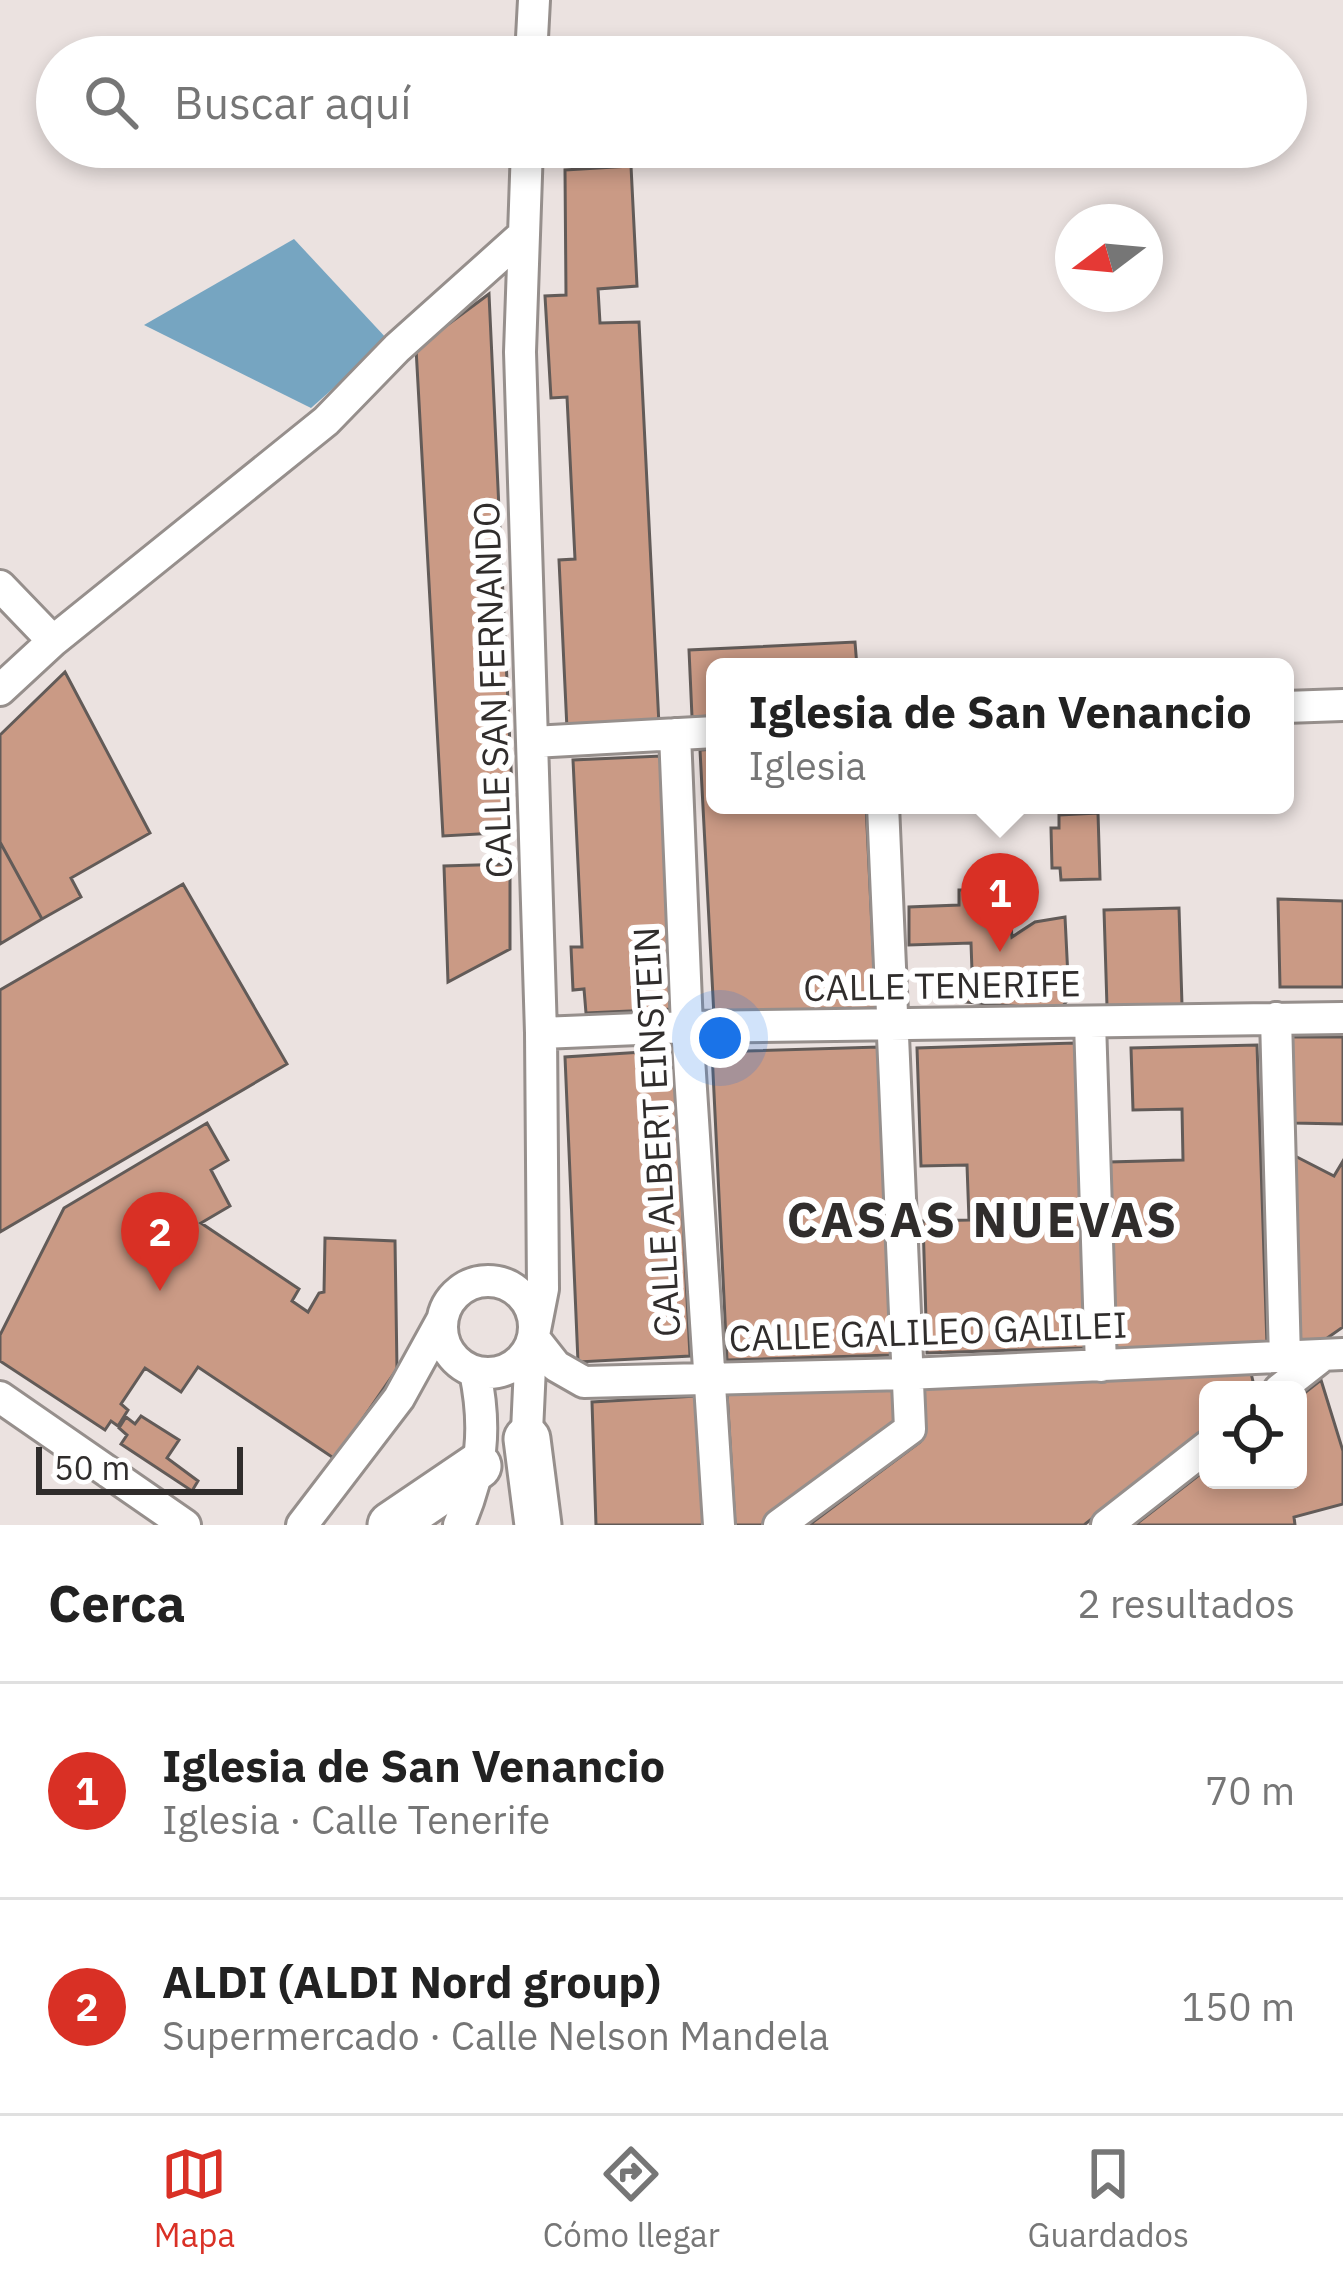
<!DOCTYPE html>
<html lang="es">
<head>
<meta charset="utf-8">
<style>
  :root { --surface:#fff; --page:#f2f2f2; --text:#222; --muted:#767676; --line:#e0e0e0; --accent:#d93025 }
  body { margin:0; font-family:"IBM Plex Sans",sans-serif; background:var(--page); color:var(--text) }
  .controls { position:absolute; right:36px; bottom:36px; display:grid; overflow:hidden; border-radius:18px; box-shadow:0 6px 18px #0003 }
  .controls button { width:108px; height:108px; display:grid; place-items:center; padding:0; border:0; border-bottom:3px solid var(--line); background:var(--surface); color:var(--text); font:60px sans-serif }
  .compass { position:absolute; left:1055px; top:204px; width:108px; height:108px; border-radius:50%; background:var(--surface); box-shadow:0 6px 18px #0003; rotate:254deg }
  .scale { position:absolute; left:36px; bottom:30px; width:207px; box-sizing:border-box; padding-left:12px; border:6px solid #302d2c; border-top:0; font-size:33px; line-height:42px; white-space:nowrap; color:#302d2c; -webkit-text-stroke:9px #fff; paint-order:stroke }
  .you { position:absolute; left:720px; top:1038px; width:42px; height:42px; margin:-30px; border:9px solid #fff; border-radius:50%; background:#1a73e8; box-shadow:0 0 0 18px #1a73e833 }
  .badge { display:grid; place-items:center; width:78px; height:78px; border-radius:50%; background:var(--accent); color:#fff; font-size:39px; font-weight:700 }
  .pin { position:absolute; translate:-50% -99px; filter:drop-shadow(0 3px 6px #0008) }
  .pin::after { content:''; position:absolute; top:63px; width:42px; height:36px; background:inherit; clip-path:polygon(0 0,100% 0,50% 100%) }
  .popup { position:absolute; left:706px; top:658px; width:588px; height:156px; box-sizing:border-box; display:grid; place-content:center; border-radius:18px; background:var(--surface); filter:drop-shadow(0 3px 9px #0005); font-size:39px; white-space:nowrap; color:var(--muted) }
  .popup b { font-size:45px; color:var(--text) }
  .popup::after { content:''; position:absolute; left:50%; top:100%; margin-left:-24px; border:24px solid transparent; border-top-color:var(--surface) }
  .list { margin:0; padding:0; list-style:none }
  h2 { display:flex; justify-content:space-between; align-items:center; height:156px; margin:0; padding:0 48px; font-size:51px }
  h2 small { font-size:39px; font-weight:400; color:var(--muted) }
  .list li { display:grid; grid-template-columns:78px 1fr auto; gap:36px; align-items:center; box-sizing:border-box; height:216px; padding:0 48px; border-top:3px solid var(--line) }
  .list b { display:block; font-size:45px; white-space:nowrap }
  .list p { margin:0; font-size:39px; white-space:nowrap; color:var(--muted) }
  .list em { font-size:39px; font-style:normal; color:var(--muted) }
  .icon { flex:none; width:66px; height:66px; fill:none; stroke:currentColor; stroke-width:2; stroke-linecap:round; stroke-linejoin:round }
  .map { position:relative; flex:none; width:1343px; height:1525px; overflow:hidden }
  .search { position:absolute; background:var(--surface); box-shadow:0 6px 18px #0003; left:36px; right:36px; top:36px; height:132px; display:flex; align-items:center; gap:30px; box-sizing:border-box; padding:0 42px; border-radius:66px; color:var(--muted); font-size:45px }
  .sheet { height:588px; background:var(--surface) }
  nav { display:flex; justify-content:space-around; align-items:center; box-sizing:border-box; height:168px; border-top:3px solid var(--line); background:var(--surface); font-size:33px; color:var(--muted) }
  nav a { display:grid; justify-items:center; gap:6px }
  nav .on { color:var(--accent) }
  .map>svg:first-child { display:block }
  .water { fill:#76a5c1 }
  .building { fill:#ca9a85; stroke:#625b58; stroke-width:3 }
  .lines { fill:none; stroke-linecap:round; stroke-linejoin:round }
  .minor-casing { stroke:#968f8c; stroke-width:36 }
  .highway-casing { stroke:#968f8c; stroke-width:51 }
  .minor { stroke:#fff; stroke-width:30 }
  .highway { stroke:#fff; stroke-width:45 }
  .labels { text-anchor:middle; dominant-baseline:central; stroke-width:12; stroke-linejoin:round; paint-order:stroke }
  .street-label { font-size:36px; fill:#302d2c; stroke:#fff }
  .district-label { font-size:48px; font-weight:bold; letter-spacing:3px; fill:#302d2c; stroke:#fff }
</style>
</head>
<body>
<div class="map">
<svg width="1343" height="1525" viewBox="0 0 1343 1525">
  <rect width="100%" height="100%" fill="#ebe2e0"/>
  <!-- water -->
  <path class="water" d="M 294,239 L 388,340 L 311,408 L 144,325 Z"/>
  <!-- building -->
  <path class="building" d="M 631,166 L 637,286 L 598,289 L 600,323 L 639,322 L 659,725 L 567,729 L 559,560 L 575,559 L 567,397 L 551,398 L 545,296 L 566,295 L 565,170 Z
    M 489,294 L 514,832 L 443,836 L 416,348 Z
    M 855,642 L 857,667 L 715,667 L 715,716 L 692,717 L 689,650 Z
    M 65,672 L 150,833 L 71,878 L 81,897 L 42,919 L 0,842 L 0,735 Z
    M 715,749 L 715,805 L 866,805 L 876,1008 L 714,1016 L 700,750 Z
    M 661,756 L 674,1009 L 586,1013 L 584,989 L 573,990 L 571,947 L 582,947 L 573,760 Z
    M 1098,813 L 1100,879 L 1061,880 L 1060,868 L 1052,868 L 1051,828 L 1059,828 L 1059,815 Z
    M 0,842 L 42,919 L 0,944 Z
    M 510,864 L 510,949 L 448,982 L 444,866 Z
    M 183,884 L 287,1064 L 0,1232 L 0,990 Z
    M 959,890 L 1008,890 L 1012,937 L 1035,922 L 1065,917 L 1069,998 L 1060,1010 L 964,1002 L 972,971 L 971,943 L 909,945 L 909,907 L 959,905 Z
    M 1278,899 L 1343,901 L 1343,987 L 1280,987 Z
    M 1179,908 L 1182,1005 L 1107,1007 L 1104,910 Z
    M 1290,1037 L 1343,1037 L 1343,1124 L 1293,1123 Z
    M 1075,1043 L 1085,1348 L 927,1353 L 923,1221 L 969,1220 L 967,1165 L 921,1166 L 917,1048 Z
    M 1257,1045 L 1267,1345 L 1115,1349 L 1109,1162 L 1183,1160 L 1182,1109 L 1133,1110 L 1131,1048 Z
    M 879,1047 L 892,1355 L 727,1360 L 712,1052 Z
    M 674,1050 L 690,1356 L 578,1362 L 565,1057 Z
    M 207,1123 L 228,1160 L 211,1170 L 230,1206 L 201,1223 L 299,1289 L 292,1301 L 308,1312 L 319,1293 L 324,1292 L 325,1238 L 395,1241 L 397,1369 L 335,1459 L 198,1367 L 181,1392 L 145,1368 L 121,1404 L 128,1410 L 118,1426 L 111,1421 L 105,1430 L 0,1361 L 0,1335 L 64,1208 Z
    M 1293,1155 L 1334,1176 L 1343,1161 L 1343,1327 L 1323,1341 L 1299,1343 Z
    M 1251,1373 L 1255,1390 L 1208,1390 L 1208,1427 L 1084,1525 L 809,1525 L 920,1442 L 920,1387 Z
    M 1321,1380 L 1343,1451 L 1343,1504 L 1294,1517 L 1295,1525 L 1135,1525 L 1208,1468 L 1208,1480 L 1298,1480 L 1298,1398 Z
    M 894,1384 L 896,1428 L 767,1525 L 735,1525 L 727,1394 Z
    M 697,1396 L 705,1525 L 596,1525 L 592,1402 Z
    M 141,1416 L 179,1440 L 167,1458 L 198,1481 L 192,1491 L 121,1444 L 127,1435 L 119,1428 L 126,1417 L 135,1424 Z"/>
  <g class="lines">
    <!-- minor casing -->
    <g class="minor-casing">
      <path id="minor" d="M 531,57 L 534,0
        M 527,147 L 520,352 L 541,1033 L 543,1289 L 535,1330
        M 0,586 L 53,641
        M 0,690 L 53,641 L 326,421 L 397,348 L 522,236
        M 1285,707 L 1343,705
        M 675,734 L 687,1027 L 719,1525
        M 533,742 L 715,732
        M 1276,1018 L 1285,1359
        M 1090,1022 L 1101,1366
        M 541,1033 L 687,1027 L 1343,1018
        M442 1327a46 46 0 1 1 92 0a46 46 0 1 1-92 0Z
        M 534,1338 L 556,1366 L 584,1382 L 907,1374 L 1343,1354
        M 1279,1390 L 1321,1357
        M 0,1397 L 185,1525
        M 526,1453 L 531,1345
        M 302,1525 L 399,1398 L 442,1320
        M 459,1525 C 482,1471 487,1429 475,1372
        M 779,1525 L 910,1429 L 883,805
        M 1107,1525 L 1208,1446"/>
    </g>
    <!-- highway casing -->
    <g class="highway-casing">
      <path id="highway" d="M 527,1439 L 538,1525
        M 391,1525 L 478,1466"/>
    </g>
    <!-- minor -->
    <use href="#minor" class="minor"/>
    <!-- highway -->
    <use href="#highway" class="highway"/>
  </g>
  <g class="labels">
    <!-- street labels -->
    <g class="street-label">
      <text transform="translate(492 690) rotate(-92)">CALLE SAN FERNANDO</text>
      <text transform="translate(942 985) rotate(-1)">CALLE TENERIFE</text>
      <text transform="translate(656 1132) rotate(-93)">CALLE ALBERT EINSTEIN</text>
      <text transform="translate(928 1331) rotate(-2)">CALLE GALILEO GALILEI</text>
    </g>
    <!-- district labels -->
    <g class="district-label">
      <text x="983" y="1219">CASAS NUEVAS</text>
    </g>
  </g>
</svg>
<div class="controls">
<button><svg class="icon" aria-label="locate" viewBox="0 0 24 24"><circle cx="12" cy="12" r="6"/><path d="M12 2v4M12 18v4M2 12h4M18 12h4"/></svg></button>
</div>
<svg class="compass" viewBox="-18 -18 36 36"><path d="M0-13l5 13h-10z" fill="#e53935"/><path d="M0 13l5-13h-10z" fill="#767676"/></svg>
<div class="scale">50 m</div>
<div class="you"></div>
<div class="pin badge" style="left:1000px;top:952px">1</div>
<div class="popup"><b>Iglesia de San Venancio</b>Iglesia</div>
<div class="pin badge" style="left:160px;top:1291px">2</div>
<div class="search"><svg class="icon" aria-label="search" viewBox="0 0 24 24"><circle cx="10" cy="10" r="6"/><path d="M15 15l6 6"/></svg>Buscar aquí</div>
</div>
<section class="sheet">
<h2>Cerca<small>2 resultados</small></h2>
<ul class="list">
<li><span class="badge">1</span><div><b>Iglesia de San Venancio</b><p>Iglesia · Calle Tenerife</p></div><em>70 m</em></li>
<li><span class="badge">2</span><div><b>ALDI (ALDI Nord group)</b><p>Supermercado · Calle Nelson Mandela</p></div><em>150 m</em></li>
</ul>
</section>
<nav>
<a class="on"><svg class="icon" aria-label="map" viewBox="0 0 24 24"><path d="M3 6l6-2 6 2 6-2v14l-6 2-6-2-6 2zM9 4v14M15 6v14"/></svg>Mapa</a>
<a><svg class="icon" aria-label="directions" viewBox="0 0 24 24"><path d="M12 3l9 9-9 9-9-9zM9 14v-3h6M13 9l2 2-2 2"/></svg>Cómo llegar</a>
<a><svg class="icon" aria-label="saved" viewBox="0 0 24 24"><path d="M7 4h10v16l-5-4-5 4z"/></svg>Guardados</a>
</nav>
</body>
</html>
